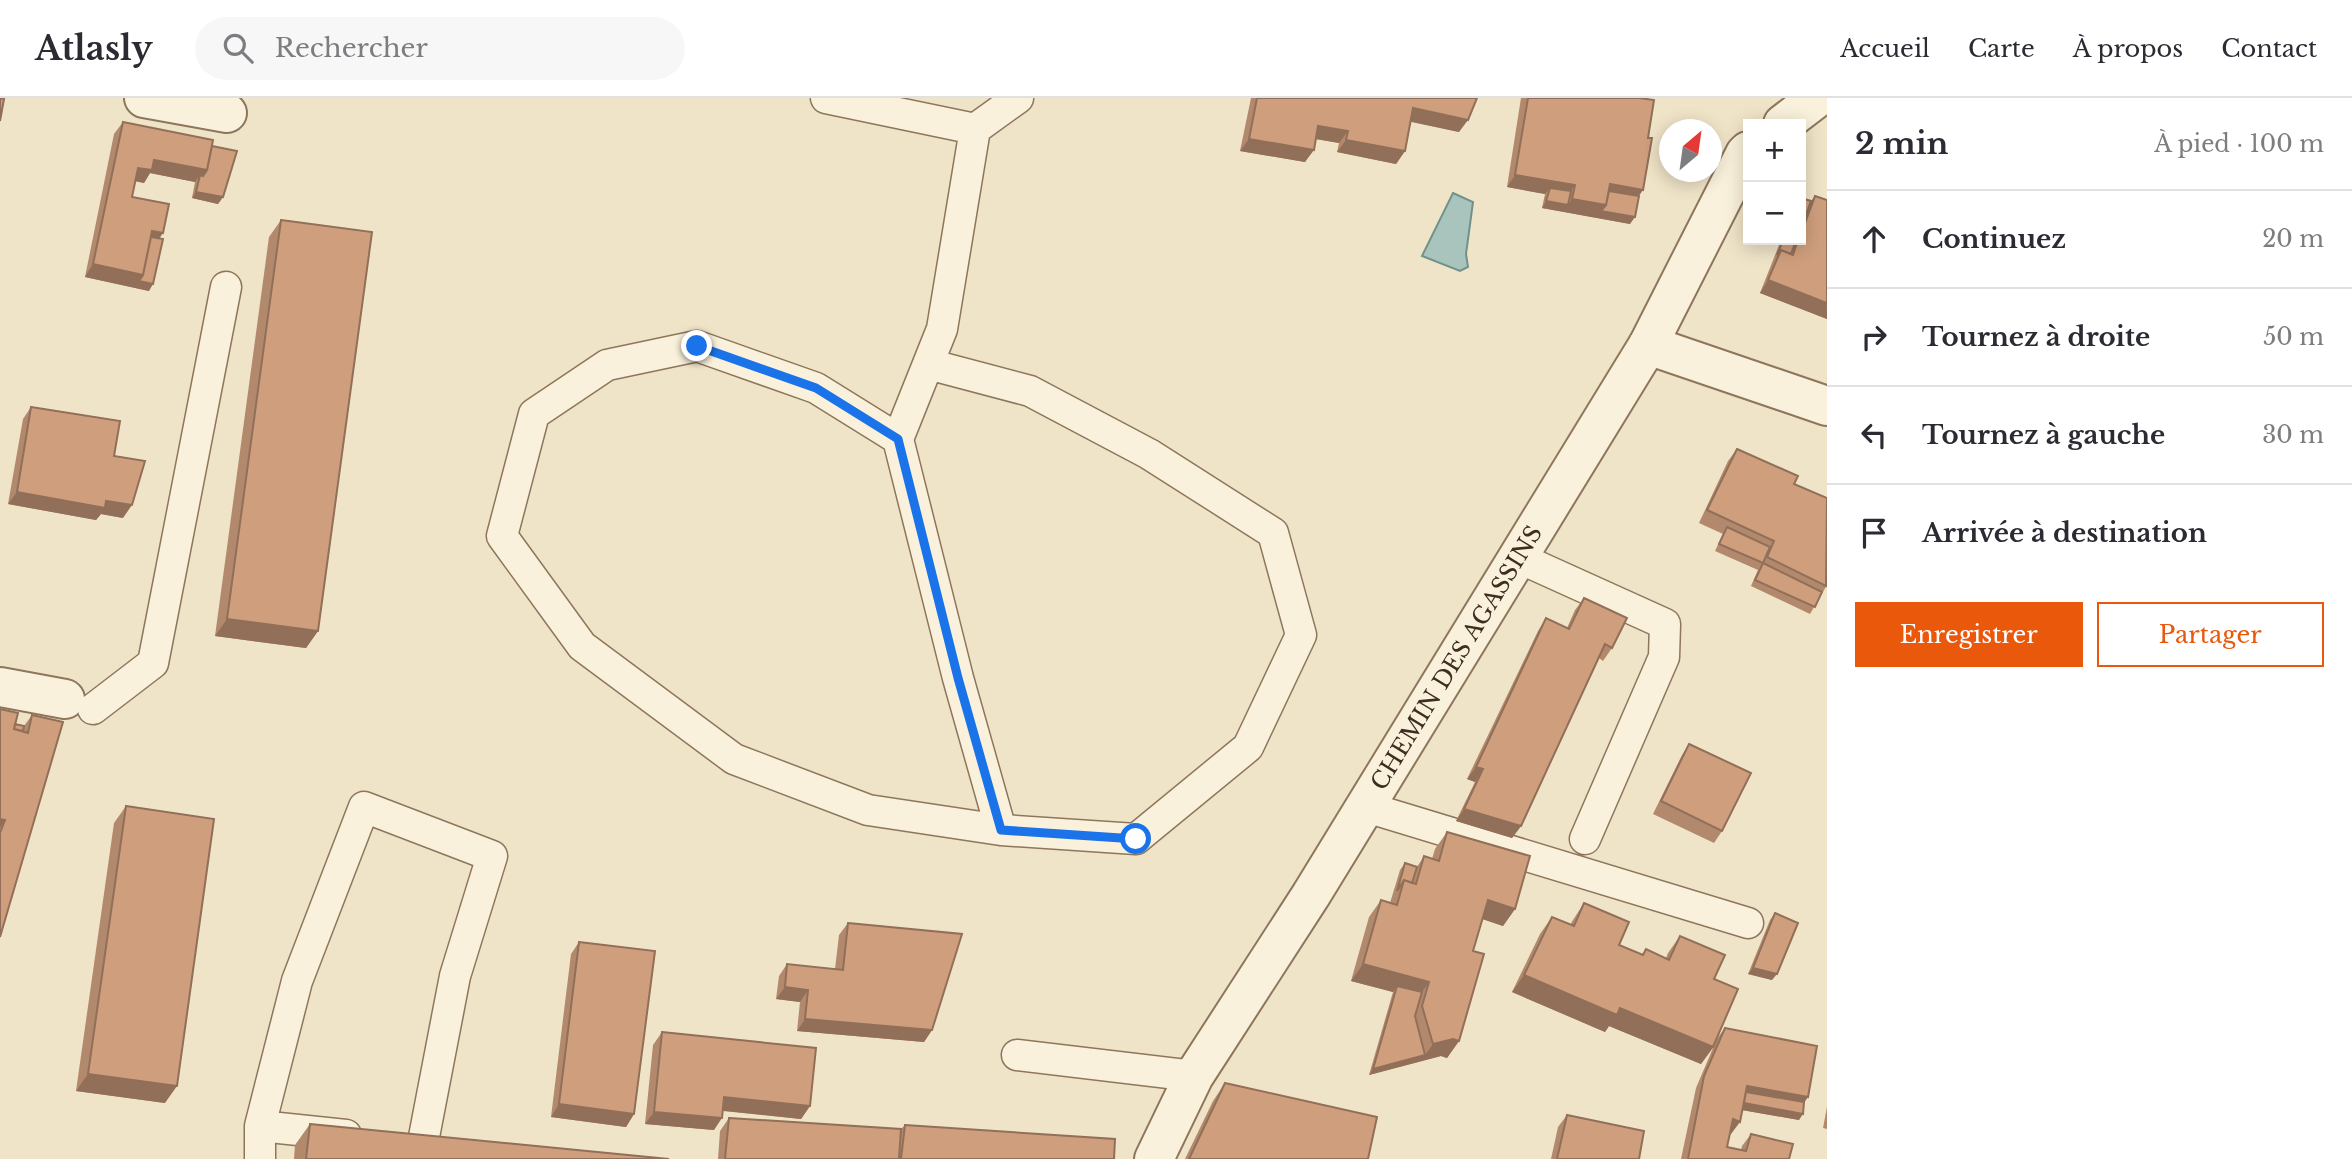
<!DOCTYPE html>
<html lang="fr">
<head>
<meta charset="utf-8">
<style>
  :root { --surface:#fff; --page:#f7f7f7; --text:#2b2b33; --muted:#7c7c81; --line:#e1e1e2; --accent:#ea580c }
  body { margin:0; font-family:"Libre Baskerville",serif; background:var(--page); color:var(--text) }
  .controls { position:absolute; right:21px; top:21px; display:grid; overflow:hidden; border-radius:0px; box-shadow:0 4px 18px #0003 }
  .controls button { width:63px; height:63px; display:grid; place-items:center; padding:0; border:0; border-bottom:2px solid var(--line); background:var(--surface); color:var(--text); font:35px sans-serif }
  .compass { position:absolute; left:1659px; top:21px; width:63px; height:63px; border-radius:50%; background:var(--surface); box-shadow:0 4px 18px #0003; rotate:29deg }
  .stop { position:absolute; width:21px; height:21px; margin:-16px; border:5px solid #1a73e8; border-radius:50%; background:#fff }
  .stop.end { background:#1a73e8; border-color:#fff; box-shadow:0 2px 7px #0008 }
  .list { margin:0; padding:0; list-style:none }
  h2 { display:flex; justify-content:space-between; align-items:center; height:91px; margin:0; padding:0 28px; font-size:30px }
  h2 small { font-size:23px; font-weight:400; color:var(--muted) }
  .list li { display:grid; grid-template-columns:46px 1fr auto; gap:21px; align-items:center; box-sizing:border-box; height:98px; padding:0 28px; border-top:2px solid var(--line) }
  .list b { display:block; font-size:26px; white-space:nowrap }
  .list em { font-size:23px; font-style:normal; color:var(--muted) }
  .actions { display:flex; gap:14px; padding:21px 28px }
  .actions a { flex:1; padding:16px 0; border:2px solid var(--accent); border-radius:0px; text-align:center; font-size:24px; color:var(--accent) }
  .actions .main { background:var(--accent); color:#fff }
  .icon { flex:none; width:38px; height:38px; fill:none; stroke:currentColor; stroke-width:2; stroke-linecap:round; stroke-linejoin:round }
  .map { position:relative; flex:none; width:1827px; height:1061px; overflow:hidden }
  header { display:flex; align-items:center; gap:42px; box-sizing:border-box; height:98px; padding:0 35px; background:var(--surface); border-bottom:2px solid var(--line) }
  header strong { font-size:33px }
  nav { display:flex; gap:38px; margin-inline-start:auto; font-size:24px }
  .search { width:490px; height:63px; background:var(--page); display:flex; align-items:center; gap:18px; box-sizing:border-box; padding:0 24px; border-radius:38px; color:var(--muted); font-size:26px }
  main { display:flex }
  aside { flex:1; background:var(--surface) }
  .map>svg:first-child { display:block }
  .water { fill:#a9c4bc; stroke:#6f938a; stroke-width:2 }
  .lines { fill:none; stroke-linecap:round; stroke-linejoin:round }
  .service-casing { stroke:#8d765c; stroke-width:33 }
  .minor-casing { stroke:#8d765c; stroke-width:42 }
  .service { stroke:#faf1dc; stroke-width:30 }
  .minor { stroke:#faf1dc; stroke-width:38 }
  .wall { fill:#b2896c }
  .shaded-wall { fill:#916f58 }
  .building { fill:#cf9f7d; stroke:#916f58; stroke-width:2 }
  .route { stroke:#1a73e8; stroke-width:9 }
  .labels { text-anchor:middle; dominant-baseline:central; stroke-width:7; stroke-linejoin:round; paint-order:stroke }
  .street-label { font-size:23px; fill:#3d2e20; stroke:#f7eed8 }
</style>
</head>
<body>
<header>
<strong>Atlasly</strong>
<div class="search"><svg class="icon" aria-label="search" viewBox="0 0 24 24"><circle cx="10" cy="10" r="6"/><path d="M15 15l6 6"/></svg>Rechercher</div>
<nav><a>Accueil</a><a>Carte</a><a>À propos</a><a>Contact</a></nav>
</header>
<main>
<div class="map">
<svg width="1827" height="1061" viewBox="0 0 1827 1061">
  <rect width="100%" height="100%" fill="#f0e4c8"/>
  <!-- water -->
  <path class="water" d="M 1453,95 L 1473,104 L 1466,156 L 1468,169 L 1460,173 L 1422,158 Z"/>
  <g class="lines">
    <!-- service casing -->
    <g class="service-casing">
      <path id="service" d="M 826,0 L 975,31 L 942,231 L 898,341 L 958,580 L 1001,732
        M 975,31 L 1018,0
        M 898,341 L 816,290 L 697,248 L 607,267 L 534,316 L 502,438 L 582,548 L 734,661 L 868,712 L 1001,732 L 1136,741 L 1248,649 L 1301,537 L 1273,435 L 1149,356 L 1030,293 L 928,266
        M 1519,460 L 1665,526 L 1664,559 L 1585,741
        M 93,611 L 153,565 L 226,189
        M 1366,709 L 1748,825
        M 1017,957 L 1194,978
        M 260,1028 L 297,883 L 364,709 L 492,758 L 455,878 L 423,1044
        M 260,1061 L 260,1028 L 346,1037"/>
    </g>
    <!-- minor casing -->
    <g class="minor-casing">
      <g id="minor">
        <path d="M 144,0 L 227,15"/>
        <path d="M 1783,26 L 1817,0"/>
        <path d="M 1648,247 L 1827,308"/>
        <path d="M 0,589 L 65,601"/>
        <path id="s1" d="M 1154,1061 L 1194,978 L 1311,797 L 1648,247 L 1745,56 L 1748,53"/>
      </g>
    </g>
    <!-- service -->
    <use href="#service" class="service"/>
    <!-- minor -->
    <use href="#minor" class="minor"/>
  </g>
  <!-- wall -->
  <path class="wall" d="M 1251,0 L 1477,0 L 1459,34 L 1411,24 L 1405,53 L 1396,66 L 1337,54 L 1339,45 L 1316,41 L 1305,64 L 1240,53 Z
    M 1521,0 L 1639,0 L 1639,98 L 1630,126 L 1542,110 L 1545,96 L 1507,89 Z
    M 123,24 L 212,48 L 223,99 L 218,106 L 192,100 L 195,84 L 150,75 L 144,85 L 135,83 L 132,99 L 159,141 L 149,193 L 85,179 L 114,36 Z
    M 1815,98 L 1827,102 L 1827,221 L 1760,195 L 1781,142 L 1801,142 L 1801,100 L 1811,103 Z
    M 281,122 L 318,533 L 306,550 L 215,538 L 269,139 Z
    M 31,309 L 114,358 L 123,420 L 101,416 L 96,422 L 8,406 L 23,321 Z
    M 1737,351 L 1794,386 L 1827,487 L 1810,516 L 1751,488 L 1758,472 L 1715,453 L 1723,436 L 1699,425 L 1728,363 Z
    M 1584,500 L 1612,550 L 1603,563 L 1599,560 L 1521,728 L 1512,740 L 1456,723 L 1475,684 L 1467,681 L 1538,533 L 1546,520 L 1567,530 L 1575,512 Z
    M 0,611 L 15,626 L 24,628 L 32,617 L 0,839 Z
    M 1689,646 L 1722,733 L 1714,745 L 1653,716 L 1681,659 Z
    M 126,708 L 165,1005 L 76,993 L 114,725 Z
    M 1447,734 L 1515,811 L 1503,828 L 1483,821 L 1473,853 L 1459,943 L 1447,960 L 1441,958 L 1369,977 L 1393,894 L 1351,883 L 1369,819 L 1381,802 L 1390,805 L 1400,772 L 1405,765 L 1417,769 L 1424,758 L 1432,761 L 1435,751 Z
    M 1584,805 L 1619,847 L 1642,857 L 1646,851 L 1666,860 L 1668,855 L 1680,838 L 1714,881 L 1716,942 L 1725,930 L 1804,1004 L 1799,1022 L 1742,1012 L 1731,1036 L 1730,1036 L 1727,1049 L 1741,1052 L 1742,1048 L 1751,1036 L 1789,1061 L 1681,1061 L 1696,990 L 1713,950 L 1701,966 L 1609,928 L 1605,934 L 1512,894 L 1540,836 L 1552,819 L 1570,827 L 1573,822 Z
    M 1775,815 L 1772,882 L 1748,876 L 1770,822 Z
    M 848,825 L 932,932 L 924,944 L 797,933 L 800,904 L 776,901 L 779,878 L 787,866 L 835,871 L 839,837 Z
    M 579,844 L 634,1016 L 626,1029 L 551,1019 L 571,856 Z
    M 662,934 L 810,1008 L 801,1021 L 723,1013 L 714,1032 L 645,1026 L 653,947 Z
    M 1225,985 L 1368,1061 L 1185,1061 L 1213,1003 Z
    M 1827,1009 L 1827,1031 L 1823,1030 Z
    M 1567,1017 L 1639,1061 L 1551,1061 L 1558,1029 Z
    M 729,1020 L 901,1031 L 905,1027 L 1114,1061 L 718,1061 L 720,1033 Z
    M 310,1026 L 669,1061 L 294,1061 L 295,1047 Z"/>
  <!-- shaded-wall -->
  <path class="shaded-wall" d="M 1413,10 L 1468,22 L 1459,34 L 1404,22 Z
    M 1318,28 L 1348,33 L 1339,45 L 1310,40 Z
    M 1249,41 L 1314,52 L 1305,64 L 1240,53 Z
    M 1346,42 L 1405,53 L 1396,66 L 1337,54 Z
    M 154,62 L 207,72 L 198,84 L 200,77 L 195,84 L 150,75 L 144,85 L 130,82 L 138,70 Z
    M 1515,77 L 1575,87 L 1566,100 L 1550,90 L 1545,96 L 1507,89 Z
    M 1610,86 L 1643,92 L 1634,105 L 1604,99 Z
    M 196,94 L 223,99 L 218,106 L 192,100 Z
    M 1572,101 L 1606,107 L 1635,119 L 1630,126 L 1542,110 L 1546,103 L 1568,107 Z
    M 152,133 L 163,135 L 155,147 L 146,145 Z
    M 93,166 L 143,177 L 153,186 L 149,193 L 85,179 Z
    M 1768,182 L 1827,205 L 1827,221 L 1760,195 Z
    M 17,394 L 106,403 L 132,407 L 123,420 L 101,416 L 96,422 L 8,406 Z
    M 227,521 L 318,533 L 306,550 L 215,538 Z
    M 1476,669 L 1483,671 L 1475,684 L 1467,681 Z
    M 1464,711 L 1521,728 L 1512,740 L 1456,723 Z
    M 0,721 L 5,722 L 0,730 Z
    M 1488,802 L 1515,811 L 1503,828 L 1476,819 Z
    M 1363,866 L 1429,884 L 1417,901 L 1397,888 L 1393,894 L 1351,883 Z
    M 1753,870 L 1777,876 L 1772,882 L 1748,876 Z
    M 1524,877 L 1620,910 L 1713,949 L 1701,966 L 1609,928 L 1605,934 L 1512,894 Z
    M 785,889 L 808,892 L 800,904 L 776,901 Z
    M 805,921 L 932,932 L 924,944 L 797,933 Z
    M 1453,941 L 1459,943 L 1447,960 L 1441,958 L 1369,977 L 1373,971 L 1425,957 L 1433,946 Z
    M 88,976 L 177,988 L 165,1005 L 76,993 Z
    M 1747,988 L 1808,999 L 1800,1011 L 1741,1001 Z
    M 724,999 L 810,1008 L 801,1021 L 716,1012 Z
    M 1741,1005 L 1803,1016 L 1799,1022 L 1736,1011 Z
    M 559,1006 L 634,1016 L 626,1029 L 551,1019 Z
    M 654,1014 L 722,1020 L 714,1032 L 645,1026 Z
    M 1733,1021 L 1740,1024 L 1731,1036 L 1724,1033 Z"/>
  <!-- building -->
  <path class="building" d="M 0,0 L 4,1 L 0,23 Z
    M 1257,0 L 1477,0 L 1468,22 L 1413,10 L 1405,53 L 1346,42 L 1348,33 L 1318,28 L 1314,52 L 1249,41 Z
    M 1528,0 L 1639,0 L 1654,2 L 1648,40 L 1652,40 L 1643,92 L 1610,86 L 1606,107 L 1572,101 L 1575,87 L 1515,77 Z
    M 123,24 L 213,42 L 207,72 L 154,62 L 152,72 L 138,70 L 132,99 L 169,106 L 163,135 L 152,133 L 143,177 L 93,166 Z
    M 212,48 L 237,53 L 223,99 L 196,94 L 200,77 L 203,78 L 207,72 Z
    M 1550,90 L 1571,93 L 1568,107 L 1546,103 Z
    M 1609,93 L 1639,98 L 1635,119 L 1601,113 L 1606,107 Z
    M 1815,98 L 1827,102 L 1827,205 L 1768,182 L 1781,152 L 1793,157 L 1798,142 L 1801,142 L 1801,136 Z
    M 1801,100 L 1811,103 L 1801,130 Z
    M 281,122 L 372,134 L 318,533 L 227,521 Z
    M 151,139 L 163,141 L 153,186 L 139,183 L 143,177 Z
    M 1783,142 L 1796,142 L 1791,156 L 1781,152 L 1777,157 Z
    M 31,309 L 120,323 L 114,358 L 145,363 L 132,407 L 106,403 L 105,410 L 17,394 Z
    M 1737,351 L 1798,378 L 1794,386 L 1827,400 L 1826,488 L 1767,459 L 1774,443 L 1707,412 Z
    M 1727,429 L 1770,449 L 1763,465 L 1719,446 Z
    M 1763,465 L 1822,494 L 1815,509 L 1755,482 Z
    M 1584,500 L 1627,520 L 1612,550 L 1605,546 L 1521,728 L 1464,711 L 1483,671 L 1476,669 L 1546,520 L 1569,531 Z
    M 0,611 L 18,615 L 14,631 L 28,635 L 32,617 L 63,624 L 0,839 L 0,735 L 5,722 L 0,721 Z
    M 15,626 L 24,628 L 23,633 L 14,631 Z
    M 1689,646 L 1751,675 L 1722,733 L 1661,703 Z
    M 126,708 L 214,721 L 177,988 L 88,976 Z
    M 1447,734 L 1530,758 L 1515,811 L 1488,802 L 1473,853 L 1484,856 L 1459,943 L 1453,941 L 1433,946 L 1422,908 L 1429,884 L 1363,866 L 1381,802 L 1397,807 L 1404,782 L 1416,786 L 1424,758 L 1439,763 Z
    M 1405,765 L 1417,769 L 1412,785 L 1404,782 L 1397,793 Z
    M 1584,805 L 1629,824 L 1619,847 L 1643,857 L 1646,851 L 1669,862 L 1680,838 L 1725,857 L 1714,881 L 1738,891 L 1713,949 L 1620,910 L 1617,917 L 1524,877 L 1552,819 L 1574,828 Z
    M 1775,815 L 1798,825 L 1777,876 L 1753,870 Z
    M 848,825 L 962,836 L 932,932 L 805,921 L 808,892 L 785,889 L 787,866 L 843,872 Z
    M 579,844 L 655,853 L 634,1016 L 559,1006 Z
    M 1397,888 L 1422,894 L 1415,918 L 1425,957 L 1373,971 Z
    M 1725,930 L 1817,948 L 1808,999 L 1747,988 L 1740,1024 L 1733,1021 L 1727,1049 L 1746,1053 L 1751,1036 L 1793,1046 L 1789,1061 L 1688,1061 L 1704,978 Z
    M 662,934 L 816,950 L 810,1008 L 724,999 L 722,1020 L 654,1014 Z
    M 1225,985 L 1377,1019 L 1368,1061 L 1189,1061 Z
    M 1746,994 L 1804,1004 L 1803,1016 L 1744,1005 Z
    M 1567,1017 L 1644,1033 L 1639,1061 L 1557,1061 Z
    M 729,1020 L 901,1031 L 899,1061 L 725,1061 Z
    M 310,1026 L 669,1061 L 306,1061 Z
    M 905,1027 L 1115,1041 L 1114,1061 L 901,1061 Z"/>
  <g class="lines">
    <!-- route -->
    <path class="route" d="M 697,248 L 816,290 L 898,341 L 958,580 L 1001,732 L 1136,741"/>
  </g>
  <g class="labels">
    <!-- street labels -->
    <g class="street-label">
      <text stroke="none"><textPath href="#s1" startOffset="586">CHEMIN DES AGASSINS</textPath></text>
    </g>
  </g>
</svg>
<div class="controls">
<button>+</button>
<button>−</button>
</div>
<svg class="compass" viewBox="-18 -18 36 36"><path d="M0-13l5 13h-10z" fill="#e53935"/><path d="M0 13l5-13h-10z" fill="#7c7c81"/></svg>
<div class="stop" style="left:1136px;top:741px"></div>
<div class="stop end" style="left:697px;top:248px"></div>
</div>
<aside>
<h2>2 min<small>À pied · 100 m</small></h2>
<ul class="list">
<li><svg class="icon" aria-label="ahead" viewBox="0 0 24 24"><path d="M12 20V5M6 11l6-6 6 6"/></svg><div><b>Continuez</b></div><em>20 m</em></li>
<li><svg class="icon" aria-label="right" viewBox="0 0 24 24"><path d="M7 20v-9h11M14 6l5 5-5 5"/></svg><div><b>Tournez à droite</b></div><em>50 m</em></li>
<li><svg class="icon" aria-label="left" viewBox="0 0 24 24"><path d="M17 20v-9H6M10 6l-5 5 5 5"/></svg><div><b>Tournez à gauche</b></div><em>30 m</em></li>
<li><svg class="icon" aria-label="arrive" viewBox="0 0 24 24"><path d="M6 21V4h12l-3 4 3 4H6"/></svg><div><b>Arrivée à destination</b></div></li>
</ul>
<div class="actions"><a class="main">Enregistrer</a><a>Partager</a></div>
</aside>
</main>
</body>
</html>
